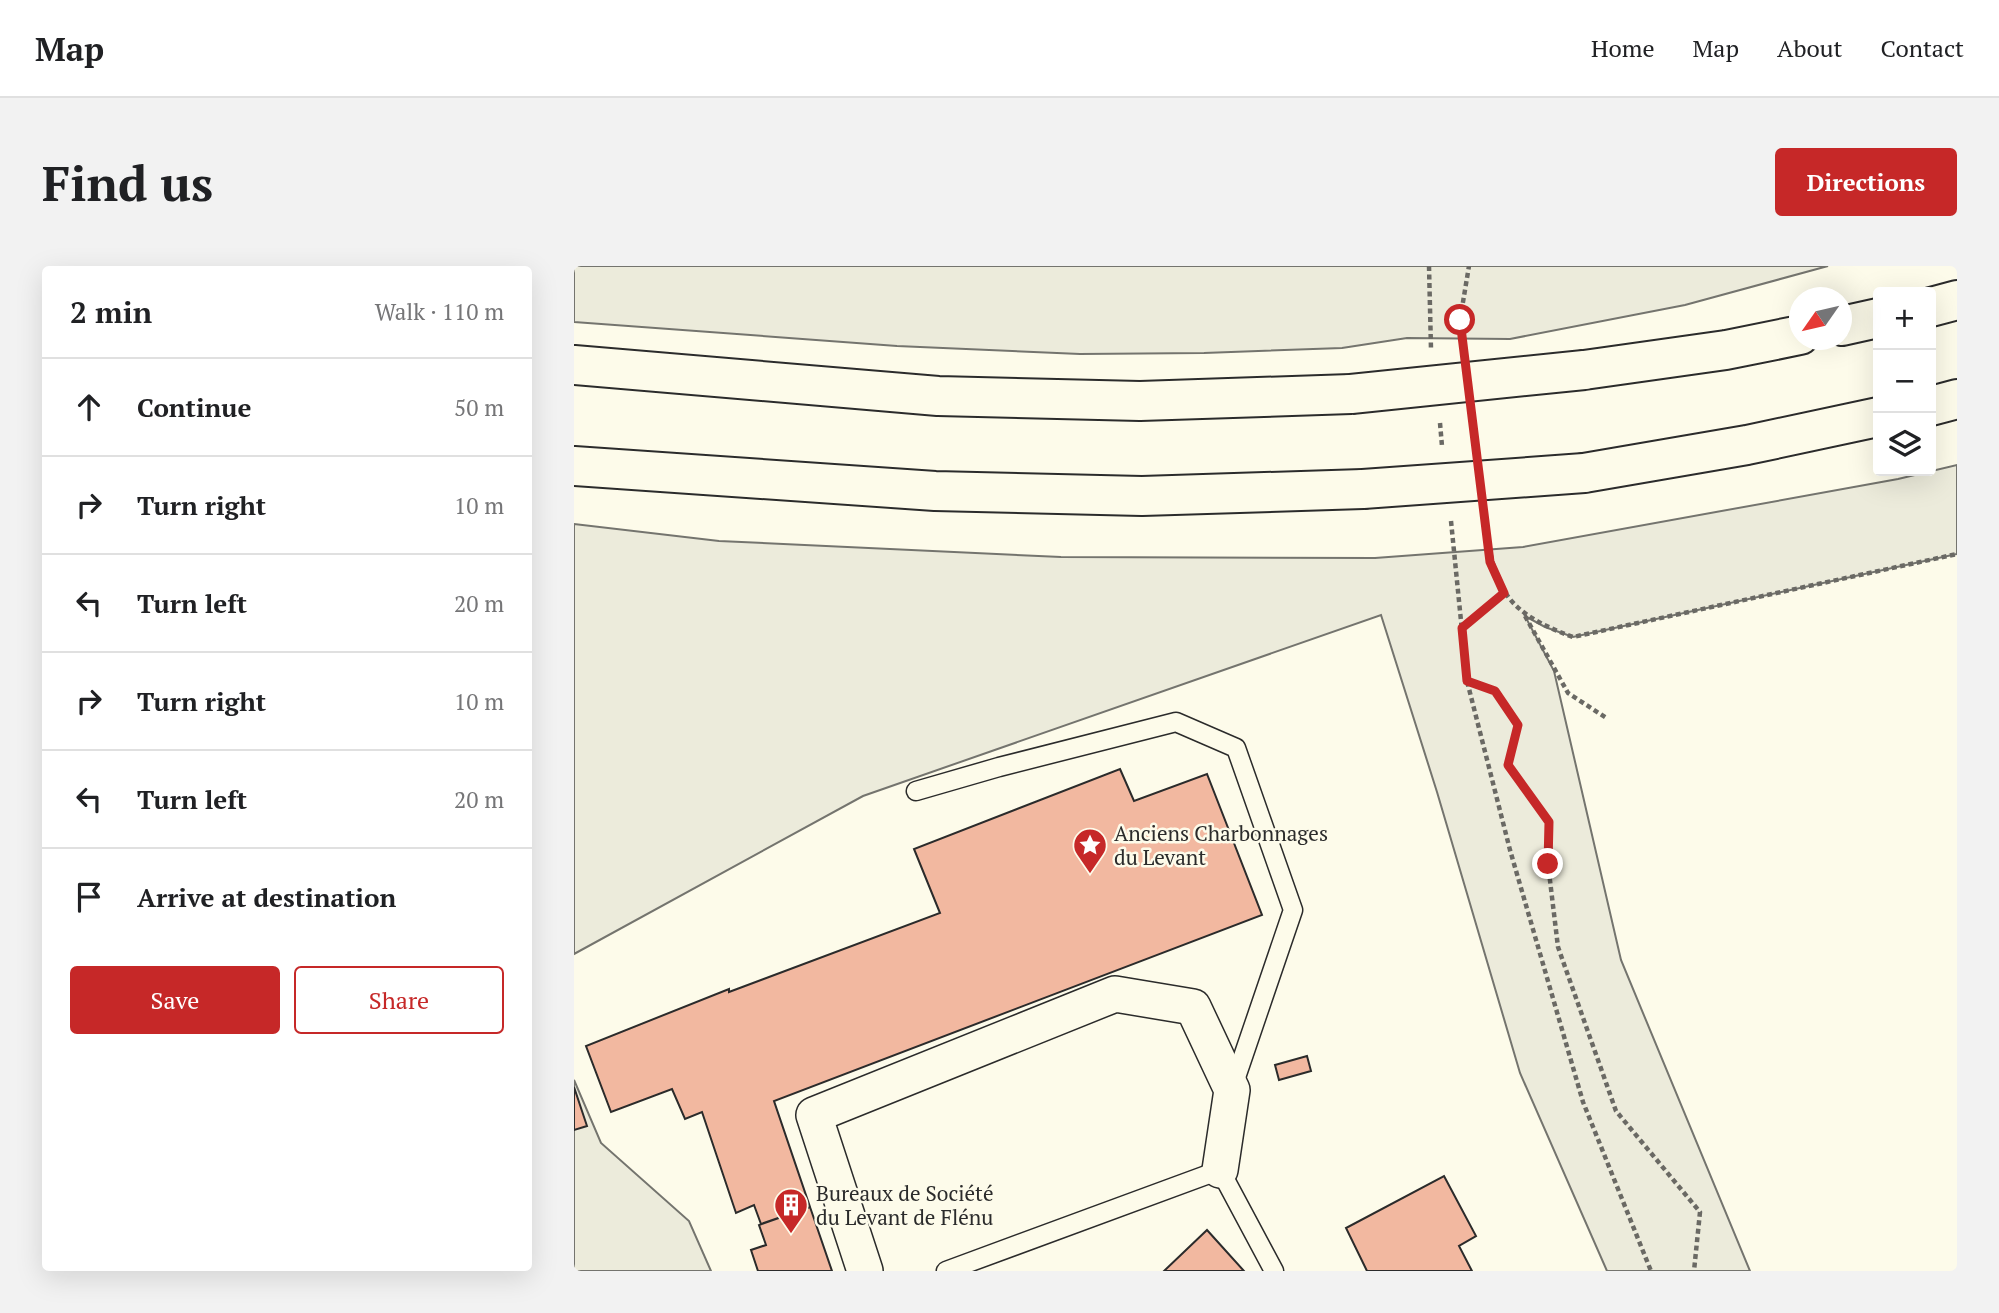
<!DOCTYPE html>
<html lang="en">
<head>
<meta charset="utf-8">
<style>
  :root { --surface:#fff; --page:#f2f2f2; --text:#202124; --muted:#757577; --line:#e0e0e0; --accent:#c62828 }
  body { margin:0; font-family:"PT Serif",serif; background:var(--page); color:var(--text) }
  .controls { position:absolute; right:21px; top:21px; display:grid; overflow:hidden; border-radius:7px; box-shadow:0 7px 28px #0002 }
  .controls button { width:63px; height:63px; display:grid; place-items:center; padding:0; border:0; border-bottom:2px solid var(--line); background:var(--surface); color:var(--text); font:35px sans-serif }
  .compass { position:absolute; left:1215px; top:21px; width:63px; height:63px; border-radius:50%; background:var(--surface); box-shadow:0 7px 28px #0002; rotate:236deg }
  .stop { position:absolute; width:21px; height:21px; margin:-16px; border:5px solid #c62828; border-radius:50%; background:#fff }
  .stop.end { background:#c62828; border-color:#fff; box-shadow:0 2px 7px #0008 }
  .list { margin:0; padding:0; list-style:none }
  h2 { display:flex; justify-content:space-between; align-items:center; height:91px; margin:0; padding:0 28px; font-size:30px }
  h2 small { font-size:23px; font-weight:400; color:var(--muted) }
  .list li { display:grid; grid-template-columns:46px 1fr auto; gap:21px; align-items:center; box-sizing:border-box; height:98px; padding:0 28px; border-top:2px solid var(--line) }
  .list b { display:block; font-size:26px; white-space:nowrap }
  .list em { font-size:23px; font-style:normal; color:var(--muted) }
  .actions { display:flex; gap:14px; padding:21px 28px }
  .actions a { flex:1; padding:16px 0; border:2px solid var(--accent); border-radius:7px; text-align:center; font-size:24px; color:var(--accent) }
  .actions .main { background:var(--accent); color:#fff }
  .icon { flex:none; width:38px; height:38px; fill:none; stroke:currentColor; stroke-width:2; stroke-linecap:round; stroke-linejoin:round }
  .map { position:relative; flex:none; width:1383px; height:1005px; overflow:hidden; border-radius:7px }
  header { display:flex; align-items:center; gap:42px; box-sizing:border-box; height:98px; padding:0 35px; background:var(--surface); border-bottom:2px solid var(--line) }
  header strong { font-size:33px }
  nav { display:flex; gap:38px; margin-inline-start:auto; font-size:24px }
  .intro { display:flex; align-items:center; justify-content:space-between; box-sizing:border-box; height:168px; padding:0 42px }
  h1 { margin:0; font-size:49px }
  .button { padding:18px 32px; border-radius:7px; background:var(--accent); color:#fff; font-size:24px; font-weight:700 }
  main { display:flex; gap:42px; padding:0 42px }
  aside { flex:1; background:var(--surface); border-radius:7px; box-shadow:0 7px 28px #0002 }
  .map>svg:first-child { display:block }
  .green { fill:#ecebdb; stroke:#74746e; stroke-width:2 }
  .building { fill:#f2b8a0; stroke:#2b2b2b; stroke-width:2 }
  .lines { fill:none; stroke-linecap:round; stroke-linejoin:round }
  .service-casing { stroke:#2b2b2b; stroke-width:21 }
  .minor-casing { stroke:#2b2b2b; stroke-width:38 }
  .motorway-casing { stroke:#2b2b2b; stroke-width:42 }
  .path { stroke:#6a6964; stroke-width:4.5; stroke-dasharray:5 3.5; stroke-linecap:butt }
  .service { stroke:#fdfbea; stroke-width:18 }
  .minor { stroke:#fdfbea; stroke-width:35 }
  .motorway { stroke:#fdfbea; stroke-width:38 }
  .motorway-bridge-casing { stroke:#2b2b2b; stroke-width:42; stroke-linecap:butt }
  .motorway-bridge { stroke:#fdfbea; stroke-width:38 }
  .route { stroke:#c62828; stroke-width:9 }
  .labels { text-anchor:middle; dominant-baseline:central; stroke-width:5; stroke-linejoin:round; paint-order:stroke }
  .poi-label { font-size:21px; fill:#2b2b2b; stroke:#fdfbea; text-anchor:start }
</style>
</head>
<body>
<header>
<strong>Map</strong>
<nav><a>Home</a><a>Map</a><a>About</a><a>Contact</a></nav>
</header>
<div class="intro"><h1>Find us</h1><a class="button">Directions</a></div>
<main>
<aside>
<h2>2 min<small>Walk · 110 m</small></h2>
<ul class="list">
<li><svg class="icon" aria-label="ahead" viewBox="0 0 24 24"><path d="M12 20V5M6 11l6-6 6 6"/></svg><div><b>Continue</b></div><em>50 m</em></li>
<li><svg class="icon" aria-label="right" viewBox="0 0 24 24"><path d="M7 20v-9h11M14 6l5 5-5 5"/></svg><div><b>Turn right</b></div><em>10 m</em></li>
<li><svg class="icon" aria-label="left" viewBox="0 0 24 24"><path d="M17 20v-9H6M10 6l-5 5 5 5"/></svg><div><b>Turn left</b></div><em>20 m</em></li>
<li><svg class="icon" aria-label="right" viewBox="0 0 24 24"><path d="M7 20v-9h11M14 6l5 5-5 5"/></svg><div><b>Turn right</b></div><em>10 m</em></li>
<li><svg class="icon" aria-label="left" viewBox="0 0 24 24"><path d="M17 20v-9H6M10 6l-5 5 5 5"/></svg><div><b>Turn left</b></div><em>20 m</em></li>
<li><svg class="icon" aria-label="arrive" viewBox="0 0 24 24"><path d="M6 21V4h12l-3 4 3 4H6"/></svg><div><b>Arrive at destination</b></div></li>
</ul>
<div class="actions"><a class="main">Save</a><a>Share</a></div>
</aside>
<div class="map">
<svg width="1383" height="1005" viewBox="0 0 1383 1005">
  <rect width="100%" height="100%" fill="#fdfbea"/>
  <!-- green -->
  <path class="green" d="M 0,0 L 1254,0 L 1111,39 L 936,73 L 833,72 L 768,82 L 630,87 L 506,88 L 323,80 L 0,56 Z
    M 1383,199 L 1383,288 L 999,371 L 971,361 L 951,350 L 980,405 L 1047,694 L 1176,1005 L 1033,1005 L 946,807 L 863,526 L 807,349 L 289,530 L 0,688 L 0,258 L 145,275 L 487,291 L 801,292 L 949,281 L 1324,213 Z
    M 0,814 L 27,877 L 115,955 L 137,1005 L 0,1005 Z"/>
  <!-- building -->
  <path class="building" d="M 546,503 L 560,535 L 633,508 L 688,649 L 200,835 L 236,941 L 187,958 L 180,939 L 162,947 L 128,846 L 111,853 L 98,823 L 37,846 L 12,780 L 155,723 L 155,726 L 366,647 L 340,583 Z
    M 733,790 L 737,805 L 705,814 L 701,799 Z
    M 0,821 L 13,860 L 0,864 Z
    M 870,910 L 902,970 L 885,980 L 898,1005 L 793,1005 L 772,962 Z
    M 236,941 L 258,1005 L 184,1005 L 177,984 L 192,979 L 185,959 Z
    M 633,964 L 670,1005 L 590,1005 Z"/>
  <g class="lines">
    <!-- service casing -->
    <g class="service-casing">
      <path id="service" d="M 342,525 L 425,501 L 602,456 L 662,482 L 719,644 L 659,820
        M 372,1005 L 646,904 L 700,1005"/>
    </g>
    <!-- minor casing -->
    <g class="minor-casing">
      <path id="minor" d="M 291,1005 L 240,849 L 541,728 L 619,741 L 658,824 L 646,904"/>
    </g>
    <!-- motorway casing -->
    <g class="motorway-casing">
      <path id="motorway" d="M 1357,41 L 1383,34
        M 1268,60 L 1304,52
        M 0,99 L 364,130 L 566,135 L 777,128
        M 1010,104 L 1152,84 L 1226,69
        M 1357,140 L 1383,133
        M 0,200 L 361,225 L 568,230 L 789,223
        M 1010,207 L 1173,179 L 1304,151"/>
    </g>
    <!-- path -->
    <path class="path" d="M 855,0 L 857,83
      M 889,79 L 886,54 L 895,0
      M 899,153 L 901,176
      M 866,157 L 868,180
      M 911,254 C 920,323 931,346 999,371 L 1383,288
      M 877,255 L 893,415 L 936,584 L 1009,836 L 1077,1005
      M 951,350 L 994,427 L 1034,453
      M 888,361 L 930,327
      M 894,415 L 921,425 L 944,459 L 934,499 L 975,556 L 974,598 L 984,681 L 1042,845 L 1126,946 L 1120,1005"/>
    <!-- service -->
    <use href="#service" class="service"/>
    <!-- minor -->
    <use href="#minor" class="minor"/>
    <!-- motorway -->
    <use href="#motorway" class="motorway"/>
    <!-- motorway-bridge casing -->
    <g class="motorway-bridge-casing">
      <path id="motorway-bridge" d="M 777,128 L 1010,104
        M 789,223 L 1010,207"/>
    </g>
    <!-- motorway-bridge -->
    <use href="#motorway-bridge" class="motorway-bridge"/>
  </g>
  <g class="lines">
    <!-- route -->
    <path class="route" d="M 886,54 L 916,296 L 930,327 L 888,362 L 893,415 L 921,425 L 944,459 L 934,499 L 975,556 L 974,598"/>
  </g>
  <!-- icons -->
  <defs>
    <g id="sight-pin" transform="scale(1.75)"><path d="M0 17L-7.5 6A9.5 9.5 0 1 1 7.5 6Z" fill="#c62828" stroke="#fdfbea"/><path d="M0-6L1.8-2.2L6-1.7L2.9 1.2L3.7 5.4L0 3.3L-3.7 5.4L-2.9 1.2L-6-1.7L-1.8-2.2Z" fill="#fff"/></g>
    <g id="building-pin" transform="scale(1.75)"><path d="M0 17L-7.5 6A9.5 9.5 0 1 1 7.5 6Z" fill="#c62828" stroke="#fdfbea"/><path d="M-4-6H4V6H1V3H-1V6H-4ZM-2.5-4.3h1.7v1.8h-1.7ZM.8-4.3h1.7v1.8H.8ZM-2.5-1h1.7V.8h-1.7ZM.8-1h1.7V.8H.8Z" fill="#fff"/></g>
  </defs>
  <g fill-rule="evenodd">
    <use href="#sight-pin" x="516" y="579"/>
    <use href="#building-pin" x="217" y="939"/>
  </g>
  <g class="labels">
    <!-- poi labels -->
    <g class="poi-label">
      <text x="540" y="567">Anciens Charbonnages<tspan x="540" dy="24">du Levant</tspan></text>
      <text x="242" y="927">Bureaux de Société<tspan x="242" dy="24">du Levant de Flénu</tspan></text>
    </g>
  </g>
</svg>
<div class="controls">
<button>+</button>
<button>−</button>
<button><svg class="icon" aria-label="layers" viewBox="0 0 24 24"><path d="M12 4l9 5-9 5-9-5zM3 14l9 5 9-5"/></svg></button>
</div>
<svg class="compass" viewBox="-18 -18 36 36"><path d="M0-13l5 13h-10z" fill="#e53935"/><path d="M0 13l5-13h-10z" fill="#757577"/></svg>
<div class="stop" style="left:886px;top:54px"></div>
<div class="stop end" style="left:974px;top:598px"></div>
</div>
</main>
</body>
</html>
